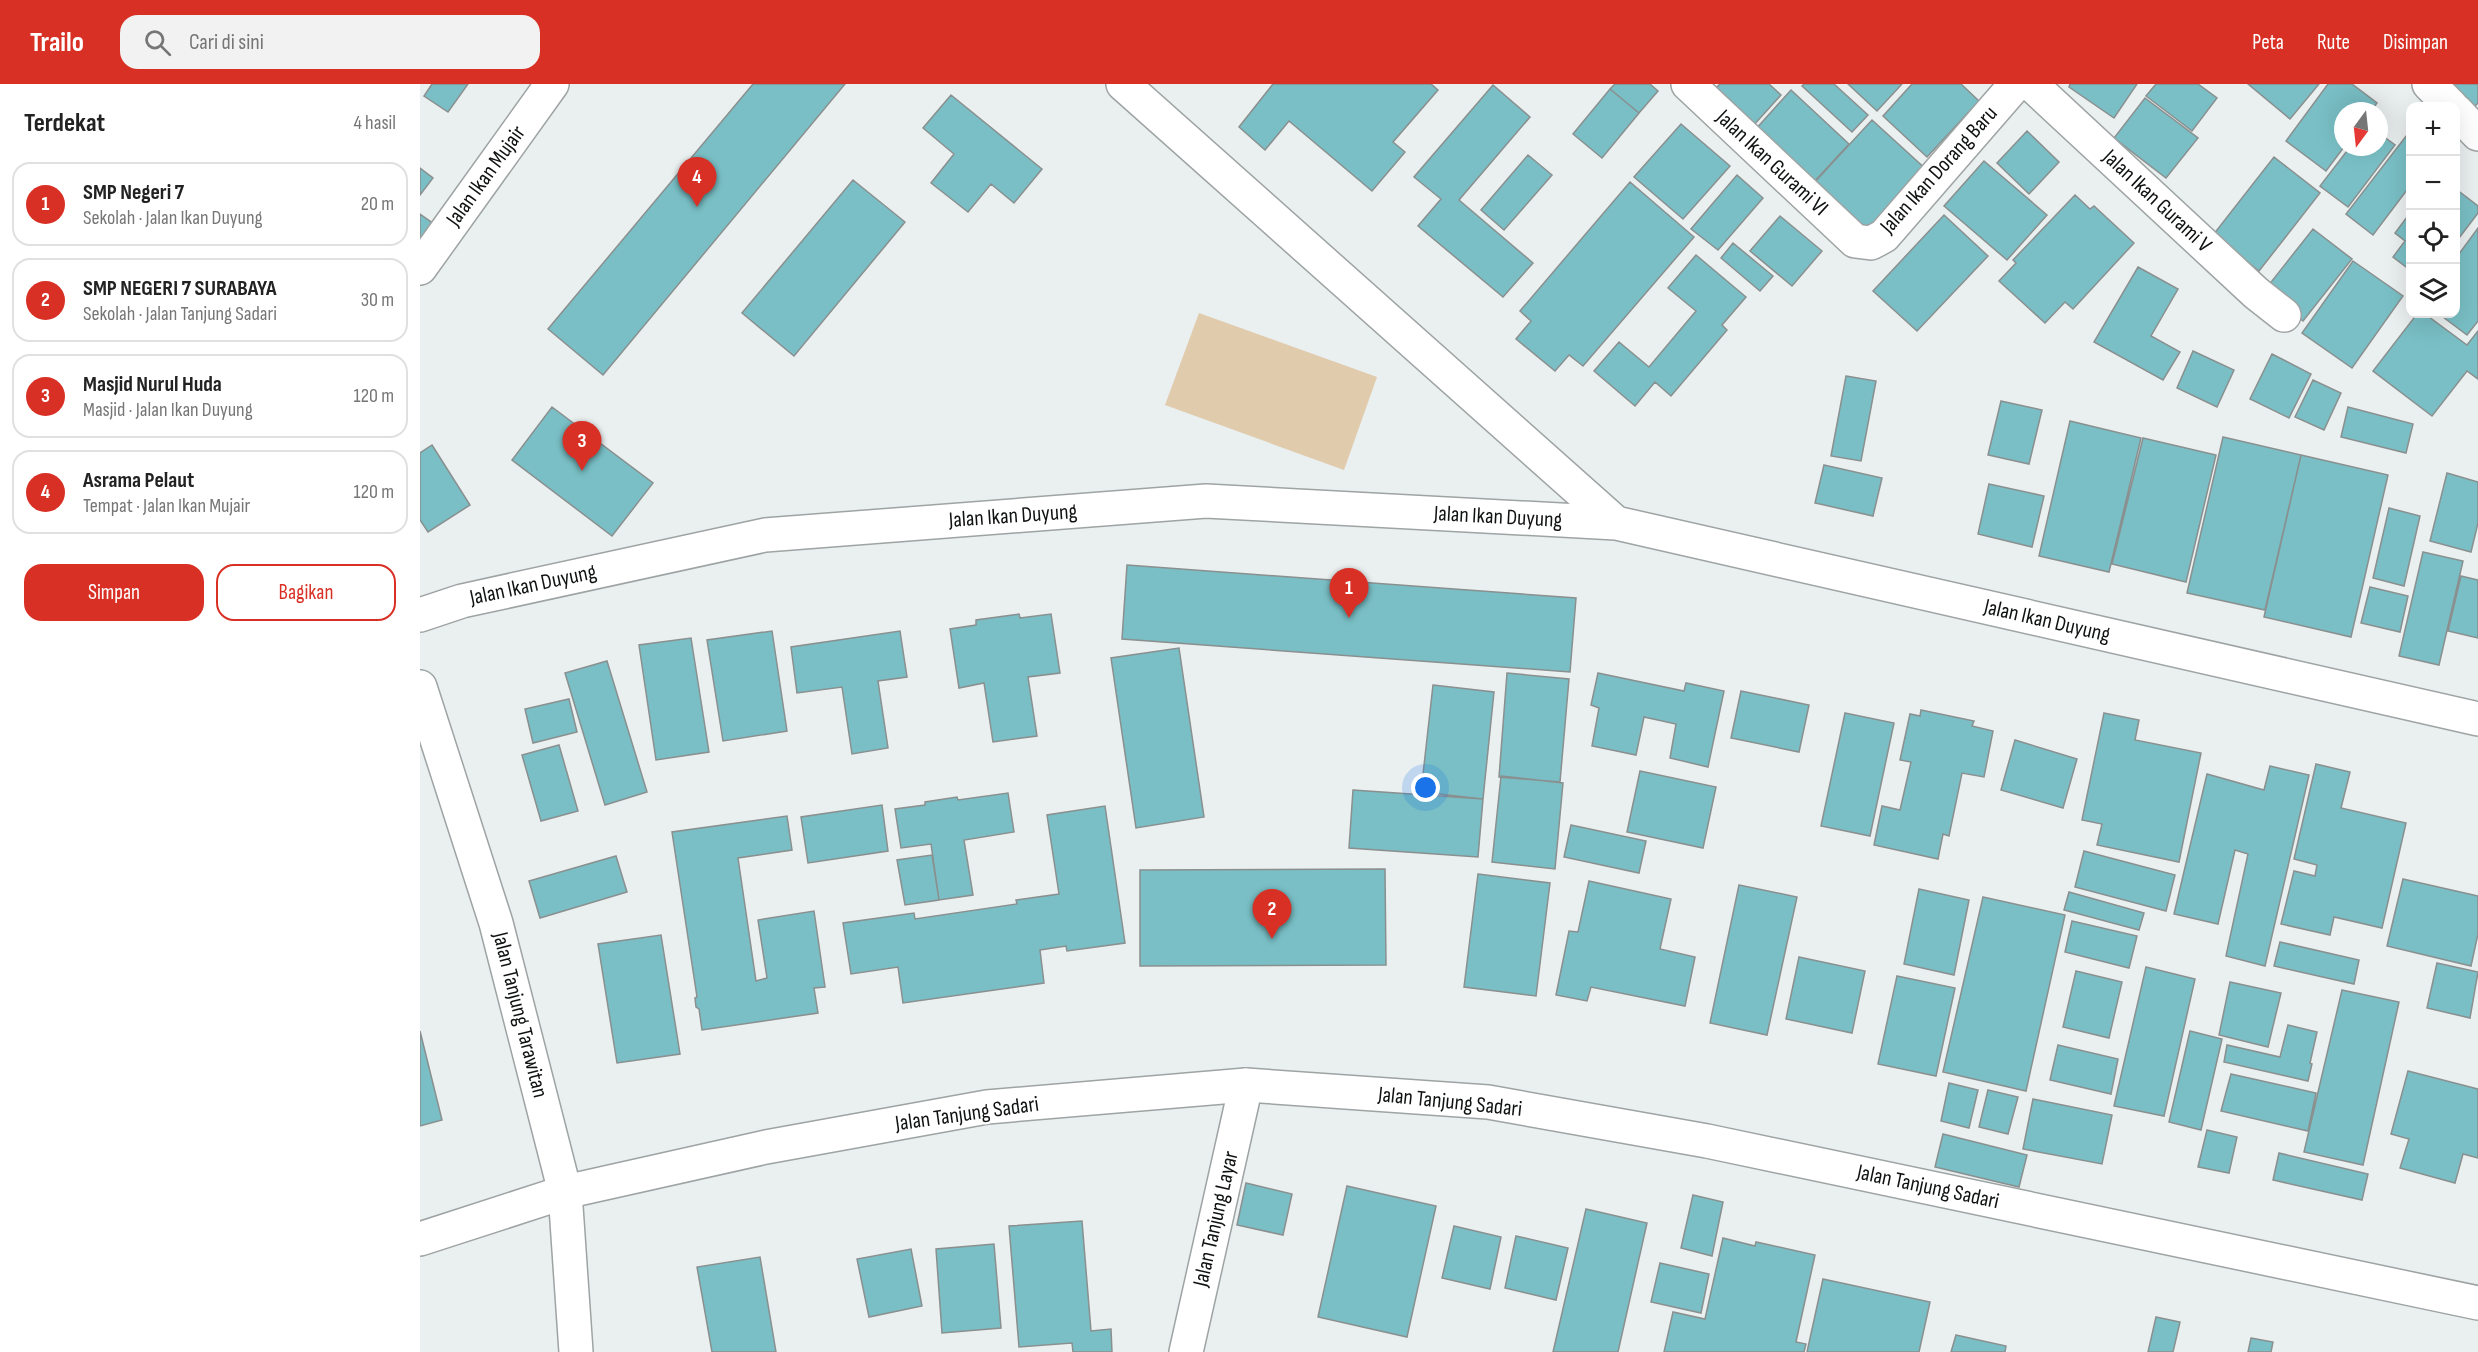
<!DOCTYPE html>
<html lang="id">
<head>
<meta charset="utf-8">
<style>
  :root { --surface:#fff; --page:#f2f2f2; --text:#222; --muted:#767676; --line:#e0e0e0; --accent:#d93025 }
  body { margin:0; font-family:"Sofia Sans Condensed",sans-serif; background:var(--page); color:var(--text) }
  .controls { position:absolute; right:18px; top:18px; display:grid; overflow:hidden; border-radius:12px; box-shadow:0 6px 24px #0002 }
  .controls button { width:54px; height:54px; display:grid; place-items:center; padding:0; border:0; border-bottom:2px solid var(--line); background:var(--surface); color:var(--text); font:30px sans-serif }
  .compass { position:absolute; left:1914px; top:18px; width:54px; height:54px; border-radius:50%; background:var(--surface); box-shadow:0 6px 24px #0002; rotate:195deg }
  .you { position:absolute; left:1006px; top:704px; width:21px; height:21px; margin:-15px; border:4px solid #fff; border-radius:50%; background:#1a73e8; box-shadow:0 0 0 9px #1a73e833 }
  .badge { display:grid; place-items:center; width:39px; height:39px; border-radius:50%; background:var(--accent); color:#fff; font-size:20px; font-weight:700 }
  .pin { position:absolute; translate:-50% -50px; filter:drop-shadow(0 2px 3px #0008) }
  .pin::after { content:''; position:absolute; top:32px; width:21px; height:18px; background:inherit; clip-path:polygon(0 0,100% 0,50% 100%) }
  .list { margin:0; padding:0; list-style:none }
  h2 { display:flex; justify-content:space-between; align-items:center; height:78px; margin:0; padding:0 24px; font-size:26px }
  h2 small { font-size:20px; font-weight:400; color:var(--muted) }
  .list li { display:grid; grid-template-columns:39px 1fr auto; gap:18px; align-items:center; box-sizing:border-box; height:84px; margin:0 12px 12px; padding:0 12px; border:2px solid var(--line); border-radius:18px }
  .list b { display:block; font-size:22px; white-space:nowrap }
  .list p { margin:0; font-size:20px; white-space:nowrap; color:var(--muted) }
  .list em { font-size:20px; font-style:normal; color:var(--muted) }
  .actions { display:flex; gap:12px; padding:18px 24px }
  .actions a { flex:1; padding:14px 0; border:2px solid var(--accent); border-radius:18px; text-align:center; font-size:21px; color:var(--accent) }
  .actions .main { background:var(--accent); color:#fff }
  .icon { flex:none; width:33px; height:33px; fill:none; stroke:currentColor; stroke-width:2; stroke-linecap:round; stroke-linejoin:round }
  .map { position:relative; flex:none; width:2058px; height:1268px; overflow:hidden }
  header { display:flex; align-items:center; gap:36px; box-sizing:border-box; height:84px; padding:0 30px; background:var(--accent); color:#fff }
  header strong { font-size:28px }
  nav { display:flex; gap:33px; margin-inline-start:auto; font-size:21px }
  .search { width:420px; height:54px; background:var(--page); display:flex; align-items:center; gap:15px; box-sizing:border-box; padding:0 21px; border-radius:18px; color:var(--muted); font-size:22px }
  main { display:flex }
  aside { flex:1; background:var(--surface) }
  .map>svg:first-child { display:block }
  .green { fill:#e1cbad }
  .building { fill:#79bfc5; stroke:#8a8f8f; stroke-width:1.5 }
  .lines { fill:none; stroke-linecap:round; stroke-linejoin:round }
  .street-casing { stroke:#9ea3a3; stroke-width:36 }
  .secondary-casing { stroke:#9ea3a3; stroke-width:36 }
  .street { stroke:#fff; stroke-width:33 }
  .secondary { stroke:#fff; stroke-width:33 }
  .labels { text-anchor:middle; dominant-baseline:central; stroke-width:4.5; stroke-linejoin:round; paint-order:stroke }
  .street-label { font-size:22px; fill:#101212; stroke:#fff }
</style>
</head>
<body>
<header>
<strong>Trailo</strong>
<div class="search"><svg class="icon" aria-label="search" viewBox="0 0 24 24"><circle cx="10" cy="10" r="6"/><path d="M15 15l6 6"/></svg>Cari di sini</div>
<nav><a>Peta</a><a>Rute</a><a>Disimpan</a></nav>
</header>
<main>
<aside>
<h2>Terdekat<small>4 hasil</small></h2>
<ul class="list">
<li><span class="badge">1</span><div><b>SMP Negeri 7</b><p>Sekolah · Jalan Ikan Duyung</p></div><em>20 m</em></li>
<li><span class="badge">2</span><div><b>SMP NEGERI 7 SURABAYA</b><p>Sekolah · Jalan Tanjung Sadari</p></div><em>30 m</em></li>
<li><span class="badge">3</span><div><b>Masjid Nurul Huda</b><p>Masjid · Jalan Ikan Duyung</p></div><em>120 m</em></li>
<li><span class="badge">4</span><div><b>Asrama Pelaut</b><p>Tempat · Jalan Ikan Mujair</p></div><em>120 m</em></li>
</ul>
<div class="actions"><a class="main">Simpan</a><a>Bagikan</a></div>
</aside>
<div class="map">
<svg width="2058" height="1268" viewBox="0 0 2058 1268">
  <rect width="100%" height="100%" fill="#eaeff0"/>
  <!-- green -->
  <path class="green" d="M 779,229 L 957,293 L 924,386 L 745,321 Z"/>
  <!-- building -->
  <path class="building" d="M 12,0 L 48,0 L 28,28 L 4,12 Z
    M 333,0 L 425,0 L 183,291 L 128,245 Z
    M 853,0 L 1011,0 L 1018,6 L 973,58 L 985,68 L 952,107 L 869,37 L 845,66 L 819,43 Z
    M 1195,0 L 1230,0 L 1238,7 L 1219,29 L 1190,5 Z
    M 1300,0 L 1349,0 L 1361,11 L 1332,43 L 1293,7 Z
    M 1384,0 L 1414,0 L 1448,31 L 1432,48 L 1382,2 Z
    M 1428,0 L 1482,0 L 1457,27 Z
    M 1492,0 L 1541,0 L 1559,17 L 1507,73 L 1463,32 Z
    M 1650,0 L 1717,0 L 1694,34 L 1649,3 Z
    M 1736,0 L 1778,0 L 1797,14 L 1772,47 L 1726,12 Z
    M 1828,0 L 1899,0 L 1870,35 Z
    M 1908,0 L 1932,0 L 1957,19 L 1951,27 L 1923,27 L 1924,63 L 1906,87 L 1866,57 Z
    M 2026,0 L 2058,0 L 2058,19 L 2044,34 Z
    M 1073,1 L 1110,33 L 1039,116 L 1113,179 L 1083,213 L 998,142 L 1021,115 L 994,93 Z
    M 1190,5 L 1219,29 L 1182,74 L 1153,50 Z
    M 1371,6 L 1429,60 L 1393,99 L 1335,46 Z
    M 531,11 L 622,85 L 594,119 L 571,100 L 548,128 L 511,99 L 534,70 L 503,44 Z
    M 1725,14 L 1778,54 L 1746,94 L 1694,54 Z
    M 1452,36 L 1508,87 L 1448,152 L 1392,101 Z
    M 1261,40 L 1310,82 L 1263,135 L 1214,93 Z
    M 1607,47 L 1639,78 L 1609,110 L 1577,79 Z
    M 1959,49 L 1975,61 L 1928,123 L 1900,102 L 1930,63 L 1959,63 Z
    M 1987,51 L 1990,54 L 1990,102 L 1953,151 L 1926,130 Z
    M 1108,71 L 1132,91 L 1084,146 L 1061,126 Z
    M 1854,73 L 1900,109 L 1839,187 L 1793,151 Z
    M 1564,77 L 1627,131 L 1587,176 L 1524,122 Z
    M 0,84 L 13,94 L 0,111 Z
    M 1317,91 L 1343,114 L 1298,166 L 1271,145 Z
    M 433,96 L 485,138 L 374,272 L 322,229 Z
    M 1210,98 L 1274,153 L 1163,282 L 1149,271 L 1135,287 L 1096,255 L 1111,237 L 1100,227 Z
    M 2036,105 L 2058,122 L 2058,129 L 2036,158 Z
    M 1655,111 L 1670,125 L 1674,122 L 1714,159 L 1653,225 L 1645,218 L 1625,239 L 1579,197 L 1596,179 L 1593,176 Z
    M 1990,129 L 1990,186 L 1973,173 L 1985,157 L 1975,149 Z
    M 0,130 L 14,140 L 0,159 Z
    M 1524,131 L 1568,172 L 1497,247 L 1453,207 Z
    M 1360,132 L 1402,167 L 1372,202 L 1330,167 Z
    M 2058,144 L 2058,237 L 2047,251 L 2019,230 L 2036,230 L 2036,174 Z
    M 1893,145 L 1932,175 L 1883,237 L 1844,207 Z
    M 1313,159 L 1353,192 L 1340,207 L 1301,174 Z
    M 1276,171 L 1326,213 L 1302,241 L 1307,246 L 1251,312 L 1235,298 L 1215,322 L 1174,287 L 1199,258 L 1229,283 L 1276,227 L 1248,204 Z
    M 1933,177 L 1983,212 L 1932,284 L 1882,249 Z
    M 1718,183 L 1758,205 L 1731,252 L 1760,268 L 1743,296 L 1674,258 Z
    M 1997,230 L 2005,230 L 2047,261 L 2058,247 L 2058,295 L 2047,287 L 2012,332 L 1953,287 Z
    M 1773,267 L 1814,286 L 1797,323 L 1757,304 Z
    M 1852,270 L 1891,290 L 1869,334 L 1830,315 Z
    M 1426,292 L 1456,297 L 1441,377 L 1411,372 Z
    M 1893,296 L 1921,309 L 1904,346 L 1875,333 Z
    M 1581,317 L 1622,326 L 1609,380 L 1568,371 Z
    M 132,323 L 233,399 L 192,452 L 92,376 Z
    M 1928,323 L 1993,340 L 1986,369 L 1921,353 Z
    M 1650,337 L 1721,354 L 1689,488 L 1619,472 Z
    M 1803,353 L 1881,371 L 1845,526 L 1767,509 Z
    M 1723,354 L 1796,371 L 1766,498 L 1692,480 Z
    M 12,361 L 50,421 L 8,448 L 0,436 L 0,369 Z
    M 1881,371 L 1968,391 L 1931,553 L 1844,533 Z
    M 1404,381 L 1462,394 L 1453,432 L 1395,419 Z
    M 2027,389 L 2058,398 L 2058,439 L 2051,468 L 2010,457 Z
    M 1569,400 L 1624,412 L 1612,463 L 1558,450 Z
    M 1969,424 L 2000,432 L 1984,502 L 1953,494 Z
    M 2003,468 L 2043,477 L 2019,581 L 1979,572 Z
    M 707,481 L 1156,514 L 1150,588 L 702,555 Z
    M 2041,492 L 2058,496 L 2058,554 L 2028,547 Z
    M 1950,503 L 1988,512 L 1980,548 L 1941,539 Z
    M 599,530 L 600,534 L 631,530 L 640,589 L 608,593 L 617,652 L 573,658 L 564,599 L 539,604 L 530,545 L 556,541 L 556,536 Z
    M 352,547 L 367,647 L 303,657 L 287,556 Z
    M 480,547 L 487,593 L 458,597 L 468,664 L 432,670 L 422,603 L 377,609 L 371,563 Z
    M 271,554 L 289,668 L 236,676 L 219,561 Z
    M 759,564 L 784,733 L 716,744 L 691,574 Z
    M 187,577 L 227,708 L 185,721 L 145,589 Z
    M 1087,589 L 1149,595 L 1140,698 L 1079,693 Z
    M 1178,589 L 1264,607 L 1266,599 L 1304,607 L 1288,683 L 1250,674 L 1256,640 L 1224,633 L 1216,671 L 1172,662 L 1179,624 L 1171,621 Z
    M 1013,601 L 1074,608 L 1063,715 L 1001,708 Z
    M 1321,607 L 1389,621 L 1379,668 L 1311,654 Z
    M 149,615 L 157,648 L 113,659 L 105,625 Z
    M 1501,626 L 1554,637 L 1552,642 L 1573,647 L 1564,693 L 1542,689 L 1529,752 L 1523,750 L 1518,775 L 1454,761 L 1462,722 L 1480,726 L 1491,678 L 1480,676 L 1490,630 L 1500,632 Z
    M 1425,629 L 1474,639 L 1450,752 L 1401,742 Z
    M 1684,629 L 1719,636 L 1715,656 L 1781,669 L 1759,778 L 1677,761 L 1682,740 L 1662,736 Z
    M 1595,656 L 1657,675 L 1643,724 L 1581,706 Z
    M 139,661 L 158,727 L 121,737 L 102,671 Z
    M 1896,680 L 1930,688 L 1921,724 L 1986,739 L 1962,844 L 1914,833 L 1910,851 L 1861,840 L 1874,787 L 1895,792 L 1897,781 L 1874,775 Z
    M 1850,682 L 1889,691 L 1845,882 L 1806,872 L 1828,770 L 1815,766 L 1798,840 L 1754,830 L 1787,690 L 1844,706 Z
    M 1220,687 L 1296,703 L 1283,764 L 1207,748 Z
    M 1081,692 L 1143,699 L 1135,785 L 1072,778 Z
    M 933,706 L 1063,715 L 1058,773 L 929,764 Z
    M 588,709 L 594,748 L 544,756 L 553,811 L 519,816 L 511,760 L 481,764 L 475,725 L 505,721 L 505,718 L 537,713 L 538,716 Z
    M 462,721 L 468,767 L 388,779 L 381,733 Z
    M 685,722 L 705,859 L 647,867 L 646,862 L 620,866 L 624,899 L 483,919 L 478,883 L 431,890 L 423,839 L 494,829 L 495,835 L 597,820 L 596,816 L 639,810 L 627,731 Z
    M 367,732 L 372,766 L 318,774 L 336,897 L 347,894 L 338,836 L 394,827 L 405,903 L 394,904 L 398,929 L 282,946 L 279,925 L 276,923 L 275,914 L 277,913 L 252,748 Z
    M 1151,741 L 1226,757 L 1219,789 L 1144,773 Z
    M 1664,767 L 1755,791 L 1746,827 L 1655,803 Z
    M 512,771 L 519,816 L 485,821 L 477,776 Z
    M 196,772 L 207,808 L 120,834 L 109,797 Z
    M 965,785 L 966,881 L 720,882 L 720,786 Z
    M 1058,790 L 1130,799 L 1116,912 L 1044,903 Z
    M 1983,795 L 2058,812 L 2058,850 L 2051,882 L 1967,862 Z
    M 1169,797 L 1251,815 L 1240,865 L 1275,873 L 1265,922 L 1171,903 L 1167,917 L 1136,911 L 1149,847 L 1158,848 Z
    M 1319,801 L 1377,813 L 1347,951 L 1290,939 Z
    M 1499,805 L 1549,816 L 1534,891 L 1484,880 Z
    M 1649,808 L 1724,829 L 1719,846 L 1644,826 Z
    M 1563,813 L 1645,831 L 1606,1007 L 1523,988 Z
    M 1652,837 L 1717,852 L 1709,884 L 1645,868 Z
    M 241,851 L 260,970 L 197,979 L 178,860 Z
    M 1860,858 L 1939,876 L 1934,900 L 1854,882 Z
    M 1379,873 L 1445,887 L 1432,949 L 1366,935 Z
    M 2017,879 L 2058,888 L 2050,934 L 2007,924 Z
    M 1726,883 L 1775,895 L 1744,1032 L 1694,1022 Z
    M 1656,887 L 1702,898 L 1689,954 L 1643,943 Z
    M 1477,892 L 1535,904 L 1516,992 L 1458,980 Z
    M 1810,898 L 1861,909 L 1848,963 L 1799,951 Z
    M 1922,906 L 1979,918 L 1943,1081 L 1884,1068 Z
    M 1868,941 L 1897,948 L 1890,979 L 1892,980 L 1888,997 L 1804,978 L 1807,961 L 1860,973 Z
    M 0,947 L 22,1036 L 0,1042 Z
    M 1770,947 L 1802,955 L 1781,1046 L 1749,1038 Z
    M 1638,961 L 1698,975 L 1691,1010 L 1630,996 Z
    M 1988,987 L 2058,1005 L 2058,1074 L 2043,1070 L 2035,1099 L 1980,1084 L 1989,1055 L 1971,1050 Z
    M 1811,990 L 1896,1009 L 1888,1047 L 1801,1027 Z
    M 1529,999 L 1558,1006 L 1549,1044 L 1521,1037 Z
    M 1568,1006 L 1598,1013 L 1588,1050 L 1559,1043 Z
    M 1613,1015 L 1692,1031 L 1682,1080 L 1603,1065 Z
    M 1787,1046 L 1817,1053 L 1809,1089 L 1778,1083 Z
    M 1523,1050 L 1607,1071 L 1599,1103 L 1515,1083 Z
    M 1859,1069 L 1948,1090 L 1942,1116 L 1853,1096 Z
    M 826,1099 L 872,1110 L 863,1151 L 817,1141 Z
    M 927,1102 L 1016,1122 L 987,1253 L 898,1233 Z
    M 1273,1111 L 1303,1118 L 1292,1172 L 1261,1164 Z
    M 1166,1125 L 1227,1139 L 1198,1268 L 1133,1268 Z
    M 662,1137 L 671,1247 L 691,1245 L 692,1268 L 653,1268 L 652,1259 L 599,1263 L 589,1142 Z
    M 1034,1142 L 1081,1153 L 1070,1205 L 1022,1194 Z
    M 1096,1152 L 1148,1164 L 1136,1216 L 1085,1204 Z
    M 1303,1154 L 1335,1162 L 1336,1158 L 1395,1171 L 1376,1258 L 1386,1260 L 1384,1268 L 1244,1268 L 1253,1228 L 1285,1235 Z
    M 574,1160 L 581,1244 L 522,1249 L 516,1165 Z
    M 491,1165 L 502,1222 L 449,1233 L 437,1175 Z
    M 340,1173 L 356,1268 L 292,1268 L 277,1183 Z
    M 1240,1179 L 1289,1190 L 1281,1229 L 1231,1218 Z
    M 1403,1195 L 1510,1218 L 1499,1268 L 1387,1268 Z
    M 1736,1233 L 1760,1238 L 1753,1268 L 1728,1268 Z
    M 1536,1251 L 1586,1262 L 1585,1268 L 1531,1268 Z
    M 1831,1254 L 1853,1258 L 1851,1268 L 1828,1268 Z"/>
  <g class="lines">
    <!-- street casing -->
    <g class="street-casing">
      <path id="street" d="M 703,0 L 1196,439
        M 1268,0 L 1435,157 L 1451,159 L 1464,152 L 1596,0
        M 1611,0 L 1836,209 L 1864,231
        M 2009,0 L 2031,22
        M 2036,27 L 2058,50
        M 0,184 L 132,0
        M 0,531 L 42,517 L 345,451 L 786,417 L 1196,439 L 2058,635
        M 0,603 L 76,839 L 145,1108 L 156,1268
        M 766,1268 L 826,1001"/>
    </g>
    <!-- secondary casing -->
    <g class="secondary-casing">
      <path id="secondary" d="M 0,1155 L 145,1108 L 346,1063 L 567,1023 L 826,1001 L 1068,1018 L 1287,1057 L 2058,1219"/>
    </g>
    <!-- street -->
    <use href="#street" class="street"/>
    <!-- secondary -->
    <use href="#secondary" class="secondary"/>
  </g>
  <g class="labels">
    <!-- street labels -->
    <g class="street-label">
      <text transform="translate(1352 79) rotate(43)">Jalan Ikan Gurami VI</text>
      <text transform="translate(1519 86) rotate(-48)">Jalan Ikan Dorang Baru</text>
      <text transform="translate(66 92) rotate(-54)">Jalan Ikan Mujair</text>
      <text transform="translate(1737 117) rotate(43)">Jalan Ikan Gurami V</text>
      <text transform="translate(593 432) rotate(-4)">Jalan Ikan Duyung</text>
      <text transform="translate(1078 433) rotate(3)">Jalan Ikan Duyung</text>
      <text transform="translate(113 501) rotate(-12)">Jalan Ikan Duyung</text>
      <text transform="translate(1627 537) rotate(13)">Jalan Ikan Duyung</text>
      <text transform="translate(100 931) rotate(76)">Jalan Tanjung Tarawitan</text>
      <text transform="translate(1030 1018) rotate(6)">Jalan Tanjung Sadari</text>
      <text transform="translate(547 1030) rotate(-8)">Jalan Tanjung Sadari</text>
      <text transform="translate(1508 1103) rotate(12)">Jalan Tanjung Sadari</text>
      <text transform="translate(796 1135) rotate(-77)">Jalan Tanjung Layar</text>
    </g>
  </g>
</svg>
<div class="controls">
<button>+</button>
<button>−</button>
<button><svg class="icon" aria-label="locate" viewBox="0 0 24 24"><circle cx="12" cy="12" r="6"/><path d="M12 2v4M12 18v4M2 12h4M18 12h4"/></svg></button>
<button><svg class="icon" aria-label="layers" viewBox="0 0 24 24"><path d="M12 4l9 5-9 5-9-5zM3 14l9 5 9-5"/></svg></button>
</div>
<svg class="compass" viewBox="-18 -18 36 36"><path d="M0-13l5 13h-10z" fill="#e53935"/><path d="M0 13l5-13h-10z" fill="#767676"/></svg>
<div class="you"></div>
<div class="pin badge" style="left:929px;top:534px">1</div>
<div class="pin badge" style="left:852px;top:855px">2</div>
<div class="pin badge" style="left:162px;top:387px">3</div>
<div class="pin badge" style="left:277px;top:123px">4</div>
</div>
</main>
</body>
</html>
